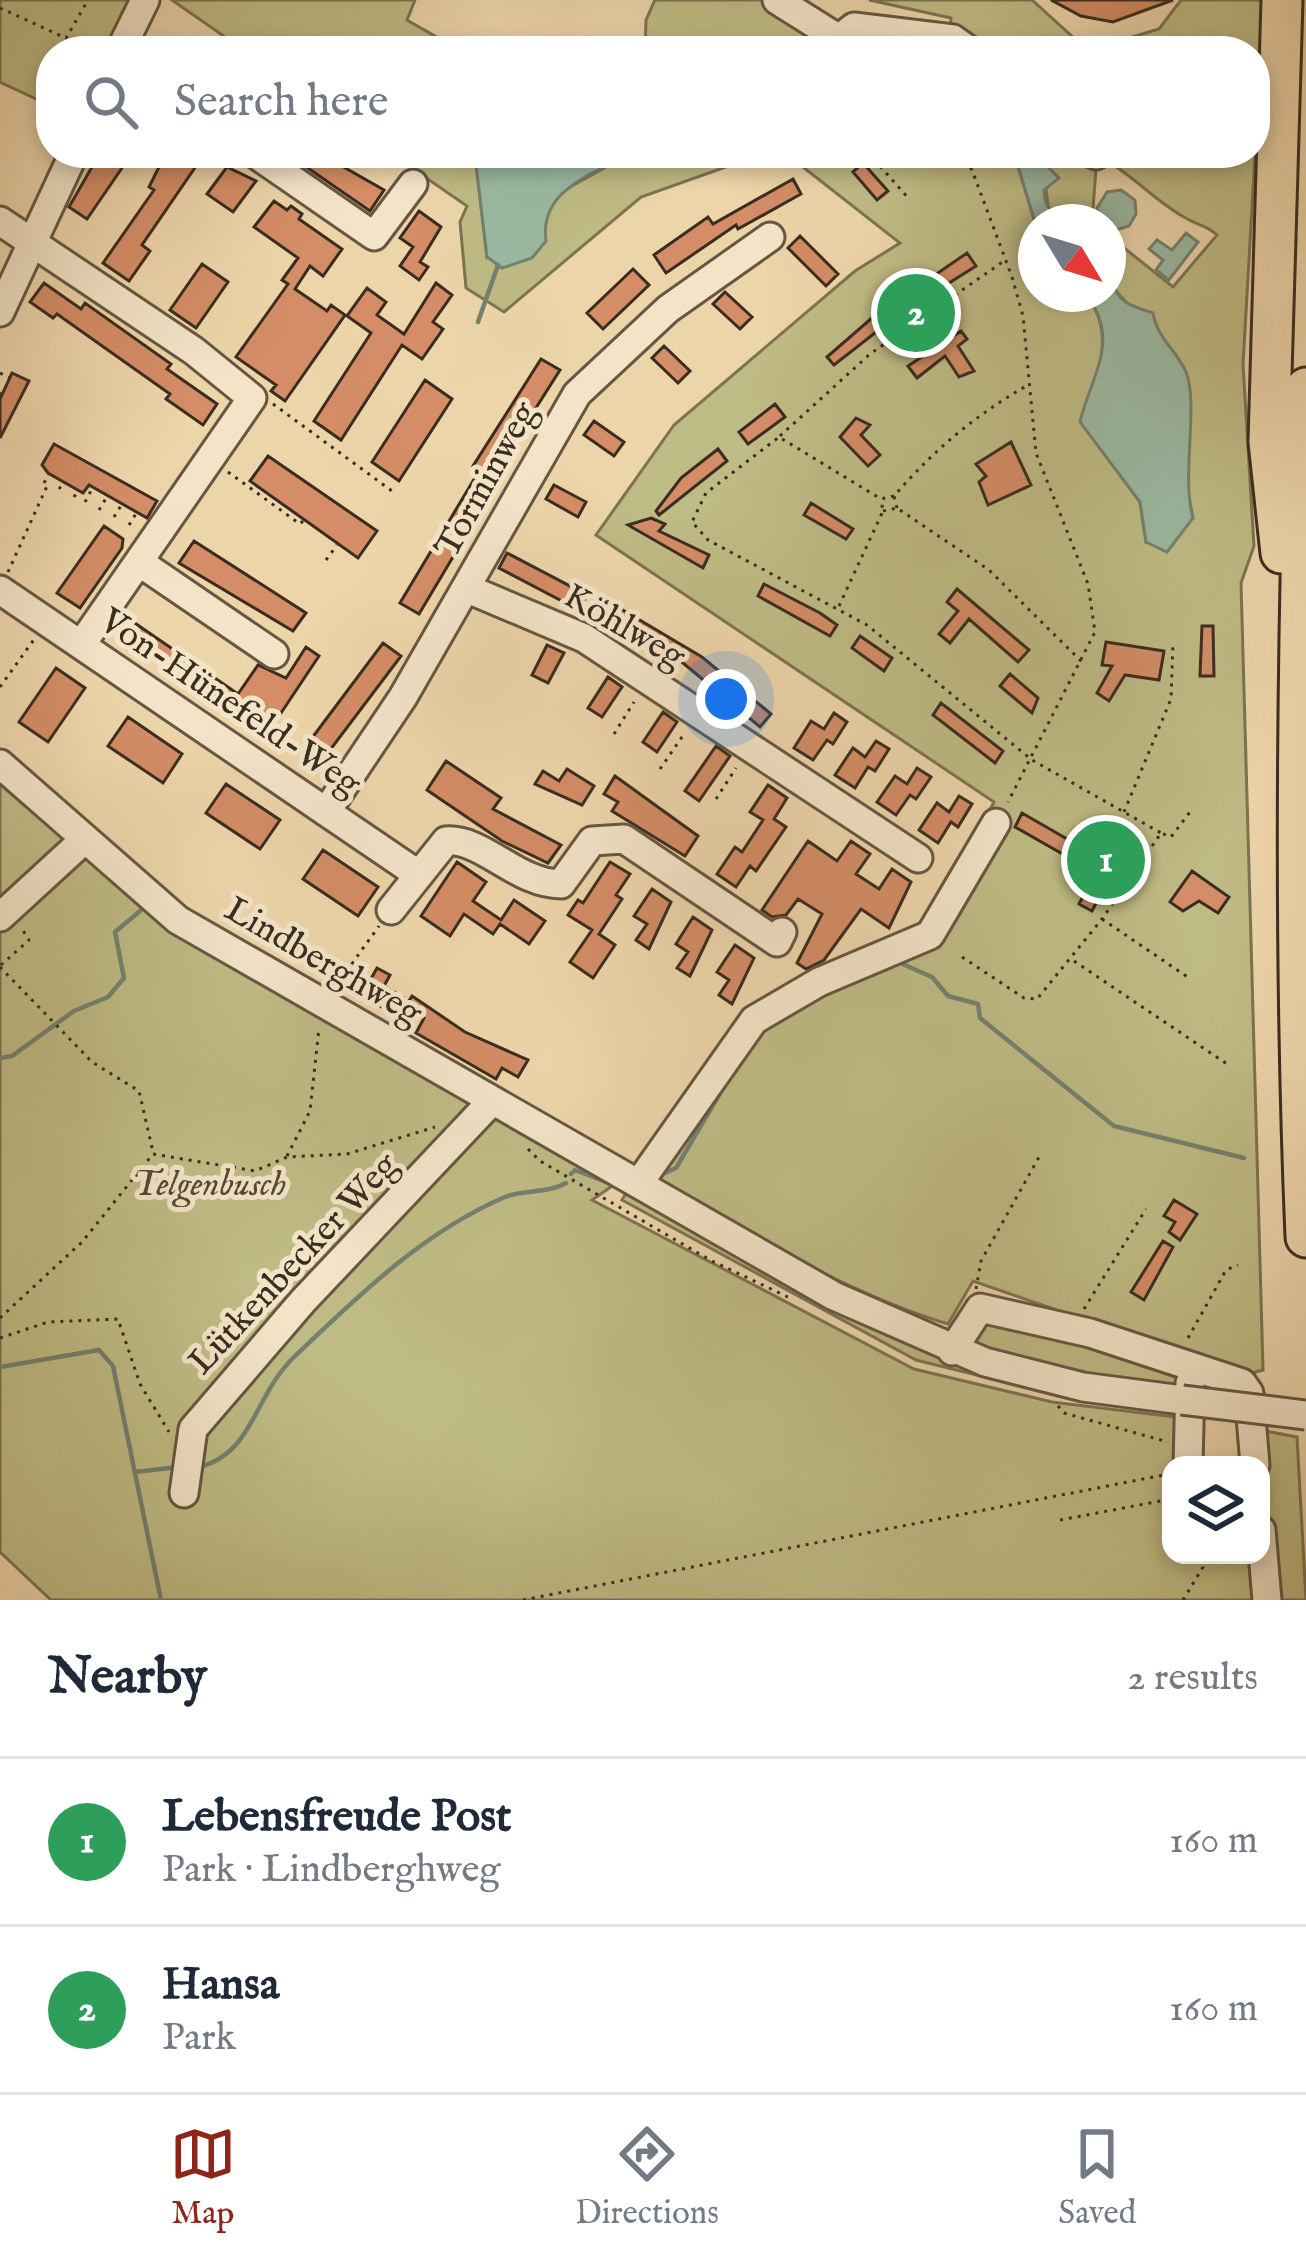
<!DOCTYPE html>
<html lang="en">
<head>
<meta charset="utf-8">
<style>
  :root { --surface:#fff; --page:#f6f6f7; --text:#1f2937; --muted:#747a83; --line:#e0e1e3; --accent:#8f2418 }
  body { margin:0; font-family:"IM FELL English",serif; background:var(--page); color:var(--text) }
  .controls { position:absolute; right:36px; bottom:36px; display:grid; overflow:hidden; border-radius:24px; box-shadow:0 6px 18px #0003 }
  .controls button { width:108px; height:108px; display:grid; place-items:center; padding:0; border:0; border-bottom:3px solid var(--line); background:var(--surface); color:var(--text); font:60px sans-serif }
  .compass { position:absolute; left:1018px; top:204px; width:108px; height:108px; border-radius:50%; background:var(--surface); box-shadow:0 6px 18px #0003; rotate:128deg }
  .you { position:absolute; left:726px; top:699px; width:42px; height:42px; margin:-30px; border:9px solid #fff; border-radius:50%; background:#1a73e8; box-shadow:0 0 0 18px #1a73e833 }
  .badge { display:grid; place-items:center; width:78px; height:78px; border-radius:50%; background:var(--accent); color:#fff; font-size:39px; font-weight:700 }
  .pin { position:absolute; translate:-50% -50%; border:6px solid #fff; box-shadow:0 3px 12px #0006 }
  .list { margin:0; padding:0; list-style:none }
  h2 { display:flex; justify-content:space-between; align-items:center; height:156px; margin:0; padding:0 48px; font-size:51px }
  h2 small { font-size:39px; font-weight:400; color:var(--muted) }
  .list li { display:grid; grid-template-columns:78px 1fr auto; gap:36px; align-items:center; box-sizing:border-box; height:168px; padding:0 48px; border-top:3px solid var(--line) }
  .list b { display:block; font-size:45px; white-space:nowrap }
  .list p { margin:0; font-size:39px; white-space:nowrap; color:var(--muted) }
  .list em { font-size:39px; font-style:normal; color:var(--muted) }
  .icon { flex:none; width:66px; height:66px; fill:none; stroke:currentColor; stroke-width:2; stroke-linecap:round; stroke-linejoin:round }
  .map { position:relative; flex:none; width:1306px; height:1600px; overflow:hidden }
  .search { position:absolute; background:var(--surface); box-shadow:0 6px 18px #0003; left:36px; right:36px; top:36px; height:132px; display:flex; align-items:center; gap:30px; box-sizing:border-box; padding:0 42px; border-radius:48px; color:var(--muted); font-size:45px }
  .sheet { height:492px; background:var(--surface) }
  nav { display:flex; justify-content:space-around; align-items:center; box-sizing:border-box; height:168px; border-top:3px solid var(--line); background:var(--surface); font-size:33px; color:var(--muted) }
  nav a { display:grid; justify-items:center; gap:6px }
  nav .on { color:var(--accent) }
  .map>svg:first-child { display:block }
  .green { fill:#bfbb84; stroke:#7c7452; stroke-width:3 }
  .water { fill:#9ab9a3; stroke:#74816f; stroke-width:3 }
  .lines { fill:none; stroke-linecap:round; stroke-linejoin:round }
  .stream { stroke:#74816f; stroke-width:4.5 }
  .building { fill:#d48d66; stroke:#3a2d20; stroke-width:3 }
  .minor-casing { stroke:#675742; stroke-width:33 }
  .highway-casing { stroke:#3a2d20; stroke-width:45 }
  .path { stroke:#3a2d20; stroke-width:3; stroke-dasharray:3 6; stroke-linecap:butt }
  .minor { stroke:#f3e4c8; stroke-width:27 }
  .highway { stroke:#edd5aa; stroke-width:39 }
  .minor-bridge-casing { stroke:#675742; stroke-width:33; stroke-linecap:butt }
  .minor-bridge { stroke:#f3e4c8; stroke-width:27 }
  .labels { text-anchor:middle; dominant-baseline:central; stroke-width:10; stroke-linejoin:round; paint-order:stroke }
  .street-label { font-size:36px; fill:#3a2d20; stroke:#f3e4c8 }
  .park-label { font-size:36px; font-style:italic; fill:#554934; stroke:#f3e4c8 }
</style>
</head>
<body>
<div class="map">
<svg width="1306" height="1600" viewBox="0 0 1306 1600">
  <rect width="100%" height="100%" fill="#edd5aa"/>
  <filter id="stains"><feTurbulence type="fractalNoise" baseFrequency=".00167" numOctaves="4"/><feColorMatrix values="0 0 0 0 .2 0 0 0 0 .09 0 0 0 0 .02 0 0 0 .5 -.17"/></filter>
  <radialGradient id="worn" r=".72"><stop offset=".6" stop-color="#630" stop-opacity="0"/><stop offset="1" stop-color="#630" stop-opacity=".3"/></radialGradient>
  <!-- green -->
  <path class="green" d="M 0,0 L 131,0 L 107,51 L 51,51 L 51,106 L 0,82 Z
    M 172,0 L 415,0 L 407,20 L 461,51 L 245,51 Z
    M 655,0 L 762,0 L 835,51 L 645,51 L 646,20 Z
    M 869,0 L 1032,0 L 1074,38 L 1119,41 L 1159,29 L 1181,0 L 1264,0 L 1243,364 L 1254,546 L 1241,583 L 1263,1370 L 1244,1375 L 973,1281 L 948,1324 C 844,1292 755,1237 662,1181 L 658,1168 L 760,1023 L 931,919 L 994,802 L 596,535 L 674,425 L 855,271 L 900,243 L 785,153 L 1014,153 L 1036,226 L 1036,294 L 1085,294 C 1118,332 1097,382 1081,422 L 1140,502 L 1146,542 L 1193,518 L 1153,314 L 1129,305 L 1108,283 L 1108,235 L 1173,287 L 1217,235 C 1205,224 1196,225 1184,217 C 1153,200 1131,172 1097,156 L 1092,222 L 1062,222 L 1049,215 L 1042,153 L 1255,153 L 1255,51 L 863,51 L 854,43 L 860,36 L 948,45 L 951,18 Z
    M 390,153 L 480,153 L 476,164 L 487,257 L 543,219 L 549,203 L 570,187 L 631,153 L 765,153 L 641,197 L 504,312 L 466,288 L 460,222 L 467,206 Z
    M 0,784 L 131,891 L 615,1184 L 592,1200 L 914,1369 L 1052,1402 L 1176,1417 L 1184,1465 L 1171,1465 L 1171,1555 L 1256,1555 L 1259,1600 L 51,1600 L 0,1552 Z
    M 629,1188 L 915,1346 L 951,1361 L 1142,1407 L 1053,1394 L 916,1360 L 622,1200 Z
    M 1001,1318 L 1185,1373 L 1187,1389 L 1100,1378 L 981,1351 L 973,1341 L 974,1327 Z
    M 1260,1430 L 1297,1437 L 1306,1600 L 1274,1600 Z"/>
  <!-- water -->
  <path class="water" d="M 480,153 L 631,153 C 593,175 539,189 546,241 L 532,258 L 502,268 L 487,257 L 476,164 Z
    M 1014,153 L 1042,153 L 1043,162 L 1059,178 L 1044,190 C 1045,210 1052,209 1062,222 L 1036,225 Z
    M 1121,190 L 1135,200 L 1136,214 L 1129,226 L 1116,230 L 1100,221 L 1097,208 L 1107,192 Z
    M 1186,233 L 1198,242 L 1169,280 L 1156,270 L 1163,260 L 1149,249 L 1157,240 L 1172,250 Z
    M 1108,283 L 1114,284 C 1118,304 1135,307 1153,313 C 1158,340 1176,349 1186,372 C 1199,404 1181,476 1193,518 L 1167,552 L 1146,542 L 1140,502 L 1080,422 C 1090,378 1123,338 1085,294 L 1108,294 Z"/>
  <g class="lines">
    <!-- stream -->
    <path class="stream" d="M 631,153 L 659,160 L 680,153
      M 478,322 L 498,265
      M 898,962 L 932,977 L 948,996 L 978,1004 L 980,1018 L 1114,1126 L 1244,1158
      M 0,1058 L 12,1056 L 74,1011 L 108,997 L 124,978 L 115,932 L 140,911
      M 665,1173 L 676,1168 L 726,1083
      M 571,1174 L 575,1170 L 606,1182
      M 0,1367 L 99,1350 L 113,1366 L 161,1600
      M 196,1468 C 254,1455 252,1398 294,1357 C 357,1297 423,1232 505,1197 C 525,1189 547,1194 566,1183
      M 135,1472 L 178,1467"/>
  </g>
  <!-- building -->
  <path class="building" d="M 1051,0 L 1173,0 L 1113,22 L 1081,16 Z
    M 100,153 L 122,168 L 87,219 L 69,207 Z
    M 166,153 L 205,153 L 142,245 L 150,251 L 129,281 L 103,263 L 154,190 L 149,187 Z
    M 286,153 L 319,153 L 384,190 L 370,211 Z
    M 863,163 L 888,191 L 877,200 L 853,172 Z
    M 227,167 L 256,181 L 233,212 L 207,194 Z
    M 793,179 L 801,194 L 738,229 L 736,225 L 666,273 L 654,255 L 708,217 L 713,224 Z
    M 274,201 L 287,210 L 291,206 L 302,214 L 299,219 L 342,249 L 323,276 L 310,266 L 295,289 L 327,311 L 331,305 L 345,315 L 285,401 L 271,391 L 276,385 L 236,357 L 288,284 L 282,280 L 298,258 L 254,227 Z
    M 419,211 L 441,227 L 420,262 L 428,267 L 419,280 L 400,266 L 413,247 L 400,238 Z
    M 800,236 L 838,274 L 826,286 L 788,248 Z
    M 967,253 L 976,266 L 941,288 L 939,284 L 912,308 L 903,297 Z
    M 202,264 L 228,282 L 196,328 L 170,310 Z
    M 633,269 L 649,285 L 603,329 L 587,313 Z
    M 44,283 L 81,309 L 85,303 L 171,364 L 167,369 L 217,404 L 203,425 L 166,399 L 170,394 L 57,314 L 53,318 L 30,302 Z
    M 436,283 L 452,295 L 433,322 L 443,329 L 422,359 L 402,345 L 341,440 L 314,421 L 371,333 L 347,316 L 367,288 L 386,302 L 377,315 L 404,334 Z
    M 725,292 L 752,317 L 740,329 L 713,304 Z
    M 880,311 L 889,322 L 834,365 L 827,357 Z
    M 961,331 L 967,339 L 958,346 L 974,371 L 959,377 L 945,356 L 917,378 L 908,366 Z
    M 664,346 L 690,371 L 678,383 L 652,358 Z
    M 541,359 L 560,370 L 480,496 L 487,500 L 419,614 L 400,603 L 479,471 L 473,466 Z
    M 12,373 L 29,381 L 0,438 L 0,399 Z
    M 425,380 L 452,399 L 399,481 L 372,462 Z
    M 775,404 L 785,417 L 748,444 L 739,432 Z
    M 856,418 L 870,425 L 861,435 L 880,455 L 868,466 L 840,437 Z
    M 594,421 L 624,442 L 614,456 L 584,435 Z
    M 1011,442 L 1031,485 L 988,505 L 979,482 L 986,476 L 976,464 Z
    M 54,444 L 157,501 L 147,518 L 89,485 L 83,493 L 48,473 L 42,465 Z
    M 718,449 L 727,461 L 659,515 L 656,511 L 681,478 Z
    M 268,456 L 377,531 L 358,558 L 250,481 Z
    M 554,485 L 586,502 L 578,517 L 546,499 Z
    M 811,503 L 853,529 L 846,539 L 804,515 Z
    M 651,518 L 665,524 L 659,531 L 709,555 L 703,568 L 628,525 Z
    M 104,526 L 123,539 L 122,548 L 80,608 L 57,593 Z
    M 194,541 L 306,613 L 293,631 L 179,563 Z
    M 507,553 L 587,595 L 579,610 L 499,568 Z
    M 764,584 L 820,613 L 837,625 L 830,636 L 758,596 Z
    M 957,589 L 1029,650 L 1018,662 L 969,619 L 950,643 L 939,634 L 958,611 L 947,602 Z
    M 606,600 L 702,657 L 771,714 L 760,727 L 677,658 L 674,662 L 597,615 Z
    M 126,617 L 238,694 L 258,665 L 286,678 L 306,647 L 319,656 L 269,731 L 116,631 Z
    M 1202,626 L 1213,626 L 1214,676 L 1200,676 Z
    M 860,636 L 892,658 L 884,671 L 852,648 Z
    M 1106,642 L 1164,651 L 1159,680 L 1125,675 L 1109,701 L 1097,693 L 1112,666 L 1102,665 Z
    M 383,643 L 401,656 L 321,762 L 303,750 Z
    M 547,645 L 564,653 L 548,683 L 532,675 Z
    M 56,668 L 85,688 L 48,742 L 19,722 Z
    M 1010,674 L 1038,698 L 1032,713 L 1000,686 Z
    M 608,677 L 622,687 L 602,717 L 588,708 Z
    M 941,703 L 1003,751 L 995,763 L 933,715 Z
    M 663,712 L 677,722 L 657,752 L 643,742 Z
    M 834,713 L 847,722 L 833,744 L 827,740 L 813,760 L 794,748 L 811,721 L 824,729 Z
    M 128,717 L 182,754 L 163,783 L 108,746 Z
    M 876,741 L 889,749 L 875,771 L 868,767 L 855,788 L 835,775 L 853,748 L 865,757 Z
    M 716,746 L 730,756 L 699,801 L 685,791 Z
    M 446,761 L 501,798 L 493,809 L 561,845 L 548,863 L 502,841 L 427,790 Z
    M 917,768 L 931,777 L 916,799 L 910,795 L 896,815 L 877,802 L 895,776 L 907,784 Z
    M 567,769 L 594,786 L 582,805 L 535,784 L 543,771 L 559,781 Z
    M 615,776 L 698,836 L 685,856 L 612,811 L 618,802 L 604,794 Z
    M 226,784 L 280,820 L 260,849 L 206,813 Z
    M 768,785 L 787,798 L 774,819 L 786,827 L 756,871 L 750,866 L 736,887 L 717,874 L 735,847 L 742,852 L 763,820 L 750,812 Z
    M 959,796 L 972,804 L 958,827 L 951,822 L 938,843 L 919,830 L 937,803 L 949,812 Z
    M 1022,813 L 1121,870 L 1114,883 L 1108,880 L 1092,911 L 1079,904 L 1096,873 L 1015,827 Z
    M 808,841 L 837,861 L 851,841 L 870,854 L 856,874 L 879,889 L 892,869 L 911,882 L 889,928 L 861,909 L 824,960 L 806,969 L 797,963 L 822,914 L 798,899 L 786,915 L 772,917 L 762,910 Z
    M 323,850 L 378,887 L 358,916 L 303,879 Z
    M 457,862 L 486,882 L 473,901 L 501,920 L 514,900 L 545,921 L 529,944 L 500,924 L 493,934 L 464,914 L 450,936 L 421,916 Z
    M 610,862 L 630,874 L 616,895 L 622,899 L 599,934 L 615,945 L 593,978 L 570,962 L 592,930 L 568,915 L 578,900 L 583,903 Z
    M 1192,871 L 1229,897 L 1218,913 L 1199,901 L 1183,911 L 1170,902 Z
    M 652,889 L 671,902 L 649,949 L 636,940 L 647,924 L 634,916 Z
    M 693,917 L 712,930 L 690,976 L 677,968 L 688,952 L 676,944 Z
    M 735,945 L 754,958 L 732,1004 L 719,995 L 729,980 L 717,972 Z
    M 377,968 L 390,975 L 384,986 L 403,997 L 393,1014 L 362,995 Z
    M 412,996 L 465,1032 L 528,1060 L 518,1077 L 502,1068 L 496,1079 L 416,1033 L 424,1018 L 405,1007 Z
    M 1174,1200 L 1197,1214 L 1180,1240 L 1169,1232 L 1175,1222 L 1164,1216 Z
    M 1163,1241 L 1173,1247 L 1144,1300 L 1131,1292 Z"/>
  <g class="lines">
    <!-- minor casing -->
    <g class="minor-casing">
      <path id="minor" d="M 777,0 L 839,39 L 854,27 L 953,39 L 970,51
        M 120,51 L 145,0
        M 254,153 L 374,236 L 413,184
        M 1094,153 L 1096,155
        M 0,221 L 194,351 L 252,398 L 81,645
        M 0,312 L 74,153
        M 139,562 L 274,654
        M 468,589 L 584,638 L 918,858
        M 0,590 L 419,875
        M 0,764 L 178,920 L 834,1296 L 985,1362 L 1083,1387 L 1182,1400
        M 326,812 L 403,697 L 577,394 L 668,309 L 770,237
        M 391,910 L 446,841 C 483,838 517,884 561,884 L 592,841 L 624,839 L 777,942 L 782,932
        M 0,917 L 85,839
        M 639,1183 L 754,1020 L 819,982 L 930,935 L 996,823
        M 952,1351 L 980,1308 L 1090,1333 L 1242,1383 L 1249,1393 L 1255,1465
        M 1188,1465 L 1190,1383
        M 184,1493 L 193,1429 L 303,1301 L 492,1101
        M 1261,1530 L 1267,1600"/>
    </g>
    <!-- highway casing -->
    <g class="highway-casing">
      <path id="highway" d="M 1306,388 C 1297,672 1294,953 1306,1237
        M 1281,553 L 1269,442 L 1282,0"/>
    </g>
    <!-- path -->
    <path class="path" d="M 0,8 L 66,38 L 88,0
      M 890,153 L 879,165 L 910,200
      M 960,153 L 972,170 L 1012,277 L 1023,316 L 1036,453 L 1088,584 L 1095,632 L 1008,802
      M 0,373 L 10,378
      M 0,393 L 2,394
      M 273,404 L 392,491
      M 780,436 L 870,354 L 1004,261
      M 228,472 L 300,524 L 304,520
      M 44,483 L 49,474
      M 59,489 L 64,482
      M 894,496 L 881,499 L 779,437 L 706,493 L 692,522 L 708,540 L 867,625 L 1032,760 L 1161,833
      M 74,497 L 78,490
      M 85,502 L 93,487
      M 897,508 L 894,496 C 935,449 974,416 1028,385
      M 99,510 L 108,495
      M 883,511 L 897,508 L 989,570 L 1082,662
      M 114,517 L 122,504
      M 129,525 L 137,512
      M 326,560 L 337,545
      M 8,572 L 47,486
      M 839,606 L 883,511 L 881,500
      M 0,687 L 35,638
      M 614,734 L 634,702
      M 660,769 L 684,734
      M 716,799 L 736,768
      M 1124,812 L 1171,699 L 1173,643
      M 1102,919 L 1189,978
      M 962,957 L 1024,998 L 1037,999 L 1102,919 L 1161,833 L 1171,837 L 1190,812
      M 1074,961 L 1227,1064
      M 1,965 L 29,940 L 22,929
      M 0,967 L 92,1062 L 139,1091 L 153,1152
      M 336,986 L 379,926
      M 528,1149 L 540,1161 L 710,1260 L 790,1298
      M 287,1156 L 310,1111 L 319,1028
      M 976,1289 L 981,1261 L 1039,1157
      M 1084,1309 L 1146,1209
      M 0,1318 L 82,1242 L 153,1154 L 255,1171 L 287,1157 L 347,1154 L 435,1127
      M 0,1338 L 48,1322 L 118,1319 L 140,1384 L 169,1432
      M 1188,1338 L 1226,1270 L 1238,1265
      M 1058,1406 L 1064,1413 L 1168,1442
      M 1060,1520 L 1171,1499
      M 523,1600 L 1169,1474
      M 1183,1600 L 1203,1567 L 1201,1555"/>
    <!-- minor -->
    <use href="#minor" class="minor"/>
    <!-- highway -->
    <use href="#highway" class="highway"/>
    <!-- minor-bridge casing -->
    <g class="minor-bridge-casing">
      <path id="minor-bridge" d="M 1182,1400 L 1306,1415"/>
    </g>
    <!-- minor-bridge -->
    <use href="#minor-bridge" class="minor-bridge"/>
  </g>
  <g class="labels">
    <!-- street labels -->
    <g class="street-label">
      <text transform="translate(487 480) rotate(-61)">Torminweg</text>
      <text transform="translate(624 627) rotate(30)">Köhlweg</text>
      <text transform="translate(230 703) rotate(34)">Von-Hünefeld-Weg</text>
      <text transform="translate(323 962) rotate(30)">Lindberghweg</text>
      <text transform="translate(294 1264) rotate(-47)">Lütkenbecker Weg</text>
    </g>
    <!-- park labels -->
    <g class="park-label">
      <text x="209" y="1185">Telgenbusch</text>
    </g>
  </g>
  <rect width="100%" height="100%" filter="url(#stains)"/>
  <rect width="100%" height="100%" fill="url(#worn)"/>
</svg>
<div class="controls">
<button><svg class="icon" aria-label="layers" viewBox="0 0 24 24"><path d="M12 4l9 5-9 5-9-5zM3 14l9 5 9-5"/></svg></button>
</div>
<svg class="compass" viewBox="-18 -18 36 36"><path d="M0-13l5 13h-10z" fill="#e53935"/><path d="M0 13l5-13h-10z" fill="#747a83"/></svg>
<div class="you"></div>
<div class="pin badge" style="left:1106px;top:860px;background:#2e9e5b">1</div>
<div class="pin badge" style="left:916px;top:313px;background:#2e9e5b">2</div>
<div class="search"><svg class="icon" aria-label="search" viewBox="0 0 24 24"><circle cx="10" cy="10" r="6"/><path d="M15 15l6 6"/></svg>Search here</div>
</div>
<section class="sheet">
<h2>Nearby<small>2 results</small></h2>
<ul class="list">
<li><span class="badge" style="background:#2e9e5b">1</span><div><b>Lebensfreude Post</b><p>Park · Lindberghweg</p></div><em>160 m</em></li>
<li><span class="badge" style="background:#2e9e5b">2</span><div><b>Hansa</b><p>Park</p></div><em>160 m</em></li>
</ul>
</section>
<nav>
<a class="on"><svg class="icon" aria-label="map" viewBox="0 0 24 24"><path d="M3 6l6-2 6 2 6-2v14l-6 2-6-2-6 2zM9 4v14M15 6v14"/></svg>Map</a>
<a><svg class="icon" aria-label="directions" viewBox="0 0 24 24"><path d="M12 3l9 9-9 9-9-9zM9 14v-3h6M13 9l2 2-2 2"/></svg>Directions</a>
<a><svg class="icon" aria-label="saved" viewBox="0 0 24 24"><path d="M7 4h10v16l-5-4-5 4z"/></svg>Saved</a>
</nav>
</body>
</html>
